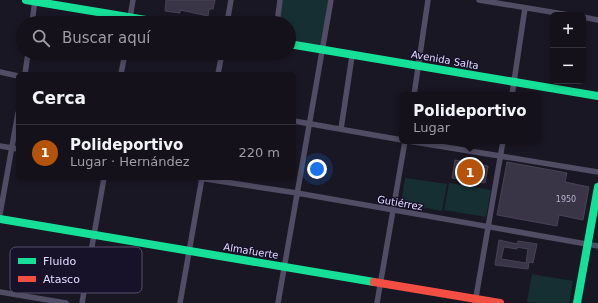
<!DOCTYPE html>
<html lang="es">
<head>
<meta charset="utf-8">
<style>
  :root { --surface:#14111b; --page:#211f28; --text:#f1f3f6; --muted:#9d9da3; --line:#33313a; --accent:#b45309 }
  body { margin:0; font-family:"DejaVu Sans",sans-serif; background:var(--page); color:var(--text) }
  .controls { position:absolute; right:12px; top:12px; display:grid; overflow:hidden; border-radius:6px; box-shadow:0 2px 6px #0003 }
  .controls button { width:36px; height:36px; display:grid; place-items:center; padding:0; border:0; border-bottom:1px solid var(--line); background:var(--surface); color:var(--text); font:20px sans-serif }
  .you { position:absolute; left:317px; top:169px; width:14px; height:14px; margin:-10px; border:3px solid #fff; border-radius:50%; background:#1a73e8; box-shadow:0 0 0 6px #1a73e833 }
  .badge { display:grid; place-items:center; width:26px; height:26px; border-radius:50%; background:var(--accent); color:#fff; font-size:13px; font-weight:700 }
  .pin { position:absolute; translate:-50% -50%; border:2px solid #fff; box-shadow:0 1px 4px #0006 }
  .popup { position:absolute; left:399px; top:92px; width:142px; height:52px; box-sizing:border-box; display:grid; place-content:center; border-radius:6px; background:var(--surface); filter:drop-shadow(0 1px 3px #0005); font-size:13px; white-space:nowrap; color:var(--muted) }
  .popup b { font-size:15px; color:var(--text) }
  .popup::after { content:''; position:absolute; left:50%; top:100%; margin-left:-8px; border:8px solid transparent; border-top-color:var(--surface) }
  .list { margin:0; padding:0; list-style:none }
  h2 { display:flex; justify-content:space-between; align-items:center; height:52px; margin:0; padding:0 16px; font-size:17px }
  h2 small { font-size:13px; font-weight:400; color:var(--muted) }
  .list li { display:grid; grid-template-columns:26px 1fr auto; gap:12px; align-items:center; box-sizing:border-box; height:56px; padding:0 16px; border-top:1px solid var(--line) }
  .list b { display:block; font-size:15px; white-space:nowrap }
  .list p { margin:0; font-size:13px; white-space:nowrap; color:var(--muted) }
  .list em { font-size:13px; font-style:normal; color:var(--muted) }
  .icon { flex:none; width:22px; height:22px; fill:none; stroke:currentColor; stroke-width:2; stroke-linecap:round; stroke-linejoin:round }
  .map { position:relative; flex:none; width:598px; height:303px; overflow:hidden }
  .search { position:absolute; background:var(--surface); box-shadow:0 2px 6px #0003; left:16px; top:16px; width:280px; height:44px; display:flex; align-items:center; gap:10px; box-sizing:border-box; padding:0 14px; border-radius:22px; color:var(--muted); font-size:15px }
  .panel { position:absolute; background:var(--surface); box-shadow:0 2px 6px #0003; left:16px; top:72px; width:280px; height:108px; border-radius:6px }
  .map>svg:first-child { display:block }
  .park { fill:#162f32 }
  .building { fill:#393546; stroke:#484258; fill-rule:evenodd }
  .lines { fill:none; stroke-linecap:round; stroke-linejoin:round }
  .street { stroke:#504d64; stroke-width:5.5 }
  .fast { stroke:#16e098; stroke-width:8 }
  .jam { stroke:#f24e42; stroke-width:8 }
  .labels { text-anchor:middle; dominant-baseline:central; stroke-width:3; stroke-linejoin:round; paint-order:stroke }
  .number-label { font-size:8px; fill:#b8b2d0 }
  .street-label { font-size:10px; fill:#e2dbfe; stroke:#17112a }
  .key { fill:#17112a; stroke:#544e6a; stroke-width:1 }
  .key-label { font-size:11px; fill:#e2dbfe }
</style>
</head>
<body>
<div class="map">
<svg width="598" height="303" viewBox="0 0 598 303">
  <rect width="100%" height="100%" fill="#1a1724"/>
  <!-- park -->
  <path class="park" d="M 280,0 L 331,0 L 323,49 L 289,44 L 289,23 L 277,23 Z
    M 405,178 L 447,184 L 442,211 L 401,203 Z
    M 449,183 L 491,190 L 486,217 L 444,210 Z
    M 532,274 L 573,281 L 569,303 L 536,303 L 527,302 Z"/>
  <!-- building -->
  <path class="building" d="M 166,0 L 215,0 L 213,9 L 209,9 L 208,16 L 180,10 L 180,13 L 165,11 Z
    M 455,160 L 488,166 L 485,183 L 452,178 Z
    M 507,162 L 567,173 L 565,182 L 589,187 L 583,220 L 559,215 L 557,226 L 497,215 Z
    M 499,240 L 517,244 L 518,241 L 537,244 L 533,263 L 529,262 L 528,269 L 495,265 ZM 504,247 L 517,249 L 517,247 L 528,249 L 526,263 L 501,259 Z"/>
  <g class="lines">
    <!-- street -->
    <path class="street" d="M 479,0 L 569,15
      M 583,17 L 598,20
      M 32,23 L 35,0
      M 129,23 L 133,0
      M 227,23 L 231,0
      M 277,23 L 280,0
      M 0,72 L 18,76
      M 25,74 L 28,53
      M 121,74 L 125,53
      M 218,74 L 222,53
      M 414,95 L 428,0
      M 512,95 L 525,8
      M 294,121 L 402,140
      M 341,129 L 352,56
      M 408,141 L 598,172
      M 0,146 L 18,149
      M 199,178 L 297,193 L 598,246
      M 0,214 L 18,113
      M 0,292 L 66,303
      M 82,303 L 104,178
      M 180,303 L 202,178
      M 278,303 L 331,0
      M 377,303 L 405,141
      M 475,303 L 503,141"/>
    <!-- fast -->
    <path class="fast" d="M 26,0 L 164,23
      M 289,44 L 598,96
      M 0,219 L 374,282
      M 577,303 L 598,187"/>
    <!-- jam -->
    <path class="jam" d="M 374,282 L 500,303"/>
  </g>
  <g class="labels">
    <!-- number labels -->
    <g class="number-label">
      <text x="566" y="199">1950</text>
    </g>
    <!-- street labels -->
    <g class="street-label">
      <text transform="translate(445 60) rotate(10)">Avenida Salta</text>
      <text transform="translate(400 203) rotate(10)">Gutiérrez</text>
      <text transform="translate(251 251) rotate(9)">Almafuerte</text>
    </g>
  </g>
  <!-- legend -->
  <rect x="10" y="247" width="132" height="46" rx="6" class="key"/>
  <rect x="18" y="258" width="18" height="6" fill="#16e098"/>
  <rect x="18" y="276" width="18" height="6" fill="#f24e42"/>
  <g class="key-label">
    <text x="43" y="265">Fluido</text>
    <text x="43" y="283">Atasco</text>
  </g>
</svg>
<div class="controls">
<button>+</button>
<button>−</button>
</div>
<div class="you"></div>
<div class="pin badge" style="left:470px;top:172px">1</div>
<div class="popup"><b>Polideportivo</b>Lugar</div>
<div class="search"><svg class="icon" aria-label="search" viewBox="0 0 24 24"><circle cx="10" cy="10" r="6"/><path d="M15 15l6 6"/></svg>Buscar aquí</div>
<section class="panel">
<h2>Cerca<small></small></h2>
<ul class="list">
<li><span class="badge">1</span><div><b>Polideportivo</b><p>Lugar · Hernández</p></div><em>220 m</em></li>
</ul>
</section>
</div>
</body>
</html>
